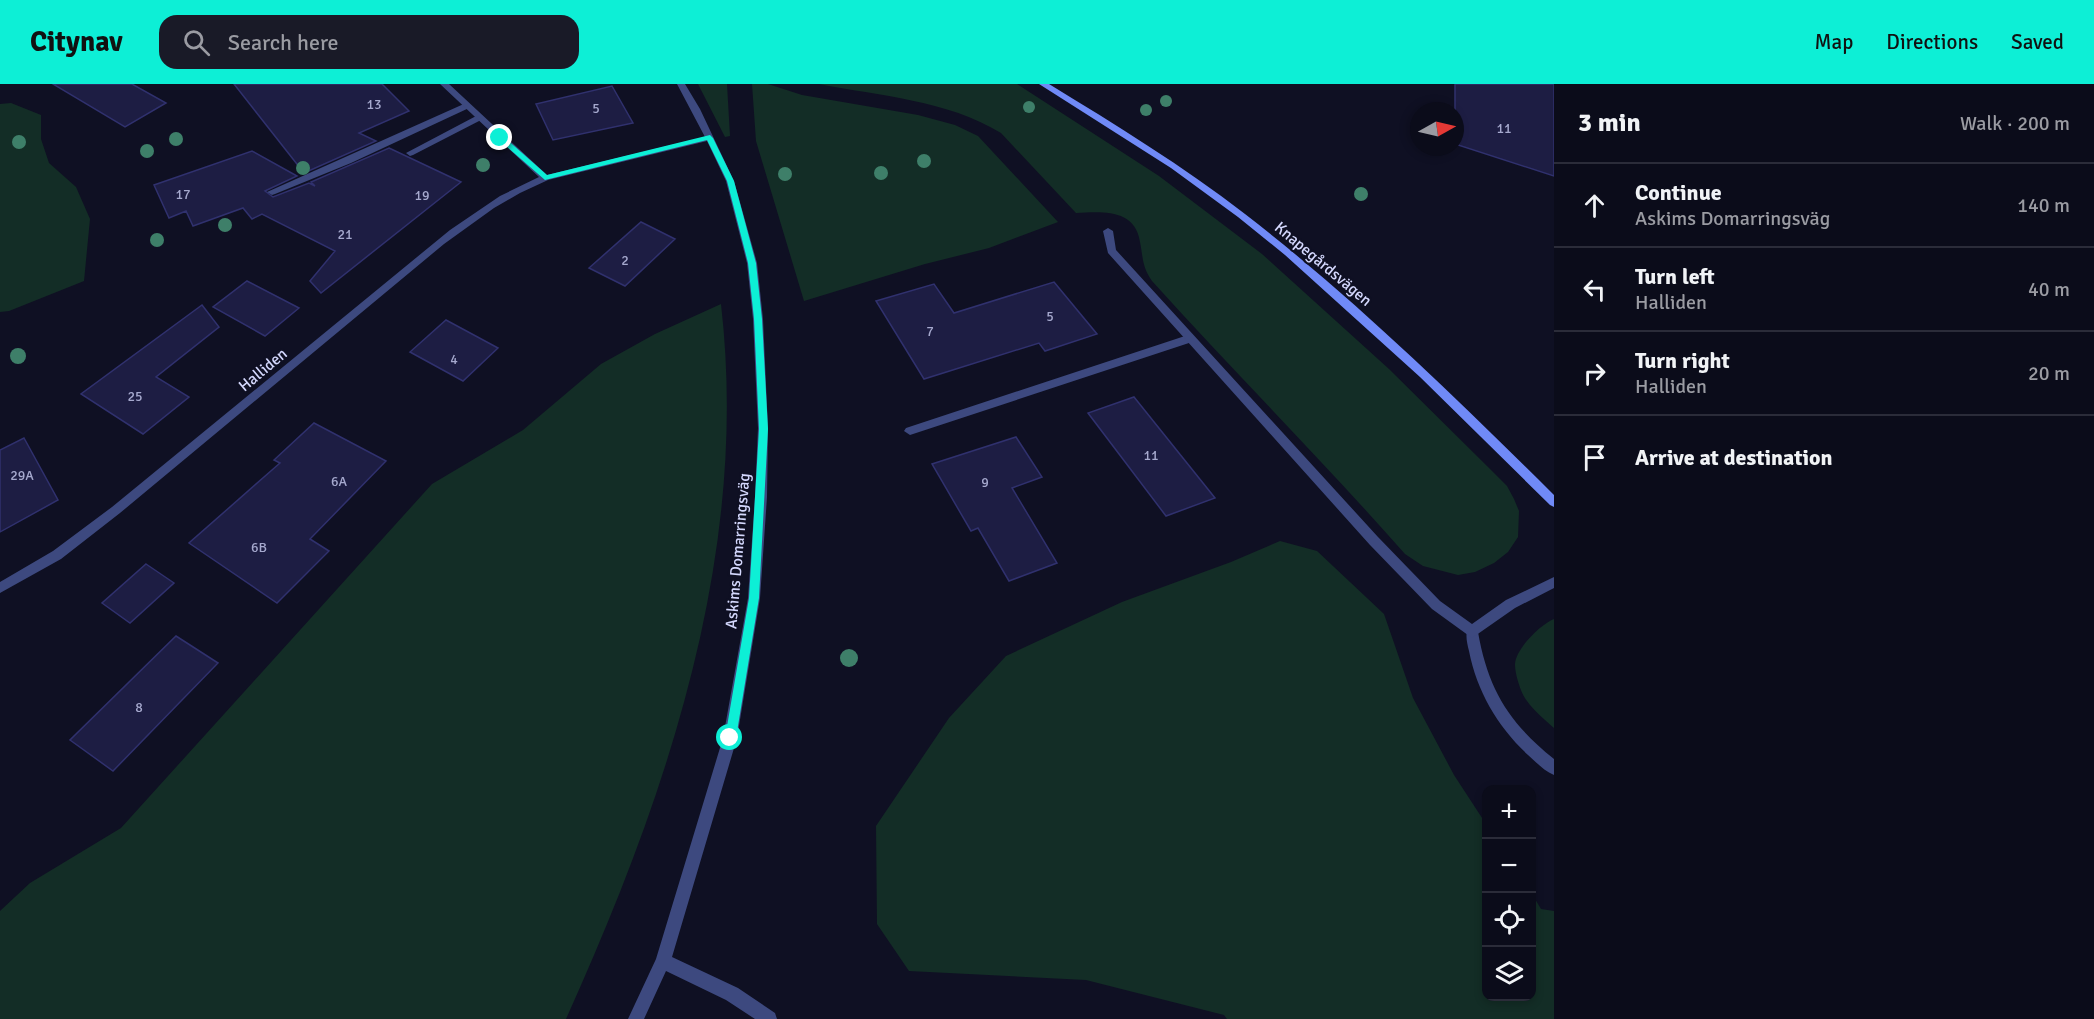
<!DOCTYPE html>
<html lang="en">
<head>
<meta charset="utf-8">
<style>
  :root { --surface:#0b0c1a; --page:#191a27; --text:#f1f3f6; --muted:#9a9ba2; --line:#2b2c39; --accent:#0defd6 }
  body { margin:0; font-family:Signika,sans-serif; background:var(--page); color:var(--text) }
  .controls { position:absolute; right:18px; bottom:18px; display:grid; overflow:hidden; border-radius:12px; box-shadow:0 3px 9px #0003 }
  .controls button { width:54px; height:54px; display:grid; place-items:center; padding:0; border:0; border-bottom:2px solid var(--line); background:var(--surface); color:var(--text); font:30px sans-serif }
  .compass { position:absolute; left:1410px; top:18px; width:54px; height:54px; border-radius:50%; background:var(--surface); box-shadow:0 3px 9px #0003; rotate:82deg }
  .stop { position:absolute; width:18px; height:18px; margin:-14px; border:4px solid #0defd6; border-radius:50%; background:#fff }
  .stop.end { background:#0defd6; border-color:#fff; box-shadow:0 2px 6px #0008 }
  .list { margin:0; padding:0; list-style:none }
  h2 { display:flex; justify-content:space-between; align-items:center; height:78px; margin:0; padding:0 24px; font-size:26px }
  h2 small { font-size:20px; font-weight:400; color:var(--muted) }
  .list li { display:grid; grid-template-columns:39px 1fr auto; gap:18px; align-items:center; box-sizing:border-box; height:84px; padding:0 24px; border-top:2px solid var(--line) }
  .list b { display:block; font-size:22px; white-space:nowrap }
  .list p { margin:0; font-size:20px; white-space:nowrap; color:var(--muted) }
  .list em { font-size:20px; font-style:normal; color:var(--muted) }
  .icon { flex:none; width:33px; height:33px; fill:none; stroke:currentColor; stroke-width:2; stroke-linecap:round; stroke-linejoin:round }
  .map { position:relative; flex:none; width:1554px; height:935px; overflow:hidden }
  header { display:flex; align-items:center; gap:36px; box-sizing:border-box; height:84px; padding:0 30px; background:var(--accent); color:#111 }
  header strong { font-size:28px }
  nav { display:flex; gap:33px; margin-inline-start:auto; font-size:21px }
  .search { width:420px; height:54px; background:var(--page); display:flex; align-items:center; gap:15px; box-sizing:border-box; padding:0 21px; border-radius:18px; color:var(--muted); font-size:22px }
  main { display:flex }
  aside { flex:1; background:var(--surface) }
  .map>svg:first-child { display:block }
  .green { fill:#132d26 }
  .building { fill:#1d1d43; stroke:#30316e; stroke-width:1.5 }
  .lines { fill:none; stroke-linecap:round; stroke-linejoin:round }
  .lane { fill:#3d497f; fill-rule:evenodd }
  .street { fill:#3d497f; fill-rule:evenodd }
  .secondary { fill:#708af7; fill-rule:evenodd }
  .tree { fill:#3e7f69 }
  .route { fill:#0defd6 }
  .labels { text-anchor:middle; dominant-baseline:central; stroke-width:4.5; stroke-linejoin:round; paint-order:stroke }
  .number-label { font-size:14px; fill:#a6a9ce }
  .street-label { font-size:16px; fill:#d4d8fd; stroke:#0f1023 }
</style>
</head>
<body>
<header>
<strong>Citynav</strong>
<div class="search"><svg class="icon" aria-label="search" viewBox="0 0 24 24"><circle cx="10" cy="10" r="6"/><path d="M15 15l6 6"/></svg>Search here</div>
<nav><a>Map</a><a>Directions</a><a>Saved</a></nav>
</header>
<main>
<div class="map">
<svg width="1554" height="935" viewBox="0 0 1554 935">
  <rect width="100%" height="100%" fill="#0f1023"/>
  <!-- green -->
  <path class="green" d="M 698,0 L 727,0 L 730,52 L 725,53 Z
    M 752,0 L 768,0 L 802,11 L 918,31 L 955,41 L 978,52 L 1058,138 L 989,164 L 925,180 L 804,217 L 756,57 Z
    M 819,0 L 1017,0 L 1159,92 L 1262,170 L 1389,285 L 1487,382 L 1507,402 L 1514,415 L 1519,427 L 1518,453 L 1508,468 L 1494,479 L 1475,488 L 1458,491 L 1423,482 L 1405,470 C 1323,377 1235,289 1152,197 C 1142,183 1143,173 1140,158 C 1135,124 1101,128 1076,129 L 1001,49 C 947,16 880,12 819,0 Z
    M 11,19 L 41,31 L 41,55 L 49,79 L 76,103 L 90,135 L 84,197 L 9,227 L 0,228 L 0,20 Z
    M 721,220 C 750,469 667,711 566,935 L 0,935 L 0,827 L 30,799 L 121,744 L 432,400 L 523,346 L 601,280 L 655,250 Z
    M 1280,457 L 1317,467 L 1384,530 L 1413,614 L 1454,691 L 1486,740 L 1486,912 L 1532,912 L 1532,810 L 1541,825 L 1554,827 L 1554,935 L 1227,935 L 1224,931 L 1086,896 L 909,887 L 877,840 L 876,742 L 949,634 L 1006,572 L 1122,518 L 1231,478 Z
    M 1554,535 L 1554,644 C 1545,636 1534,627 1527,617 C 1521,610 1515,590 1515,581 C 1515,565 1541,540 1554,535 Z"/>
  <!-- building -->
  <path class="building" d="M 53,0 L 132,0 L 166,19 L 125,43 Z
    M 234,0 L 382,0 L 409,27 L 359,49 L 376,57 L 304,89 Z
    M 1455,0 L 1554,0 L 1554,92 L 1455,60 Z
    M 612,2 L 633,39 L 553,56 L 536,20 Z
    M 389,64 L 461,98 L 321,209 L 310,197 L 335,167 L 262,130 L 252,135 L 243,124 L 193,142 L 186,127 L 169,134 L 154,101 L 252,67 L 297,92 L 265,107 L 273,113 L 309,99 L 315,102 L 311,98 Z
    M 641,138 L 675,155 L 625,202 L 589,184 Z
    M 247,197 L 299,224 L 265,252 L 213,223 Z
    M 1054,198 L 1097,250 L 1045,267 L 1039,259 L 924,295 L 876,217 L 934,200 L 954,229 Z
    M 202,221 L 219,243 L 156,293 L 189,313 L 143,350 L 81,310 Z
    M 446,236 L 498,264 L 463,297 L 410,268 Z
    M 1134,313 L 1215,414 L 1166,432 L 1088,329 Z
    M 314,339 L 386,377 L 310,455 L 329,467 L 277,519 L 189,459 L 280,379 L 274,376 Z
    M 1016,353 L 1042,393 L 1012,404 L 1057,479 L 1009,497 L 978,444 L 971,447 L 932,380 Z
    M 24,354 L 58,416 L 0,448 L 0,366 Z
    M 146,480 L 174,499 L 130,539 L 102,519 Z
    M 176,552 L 218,579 L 113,687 L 70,656 Z"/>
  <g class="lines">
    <!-- lane -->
    <path class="lane" d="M 466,19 L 470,22 L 469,24 L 351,79 L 275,110 L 272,111 L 267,108 Z
      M 478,31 L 481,32 L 481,36 L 413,71 L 410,72 L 406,69 Z
      M 1188,251 L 1193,255 L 1192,258 L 910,351 L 904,347 L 906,344 Z
      M 1472,542 L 1476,544 L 1478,548 C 1488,605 1509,639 1554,675 L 1554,691 C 1544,687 1536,678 1528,671 C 1498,643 1477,608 1469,567 C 1467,559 1465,551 1468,544 Z"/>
    <!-- street -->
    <path class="street" d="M 440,0 L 449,0 L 547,91 L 705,53 L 677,0 L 685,0 L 700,25 L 734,97 L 757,179 L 763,235 L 768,344 L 767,413 L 760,514 L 737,654 L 672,873 L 738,904 L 775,929 L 777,935 L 755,935 L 726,916 L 666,887 L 644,935 L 628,935 L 656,875 L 723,654 L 748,514 L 755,413 L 758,344 L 753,235 L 747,179 L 726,97 L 707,57 L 548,96 L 520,109 L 494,124 L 444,160 L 120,429 L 61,475 L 0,509 L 0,498 L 53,467 L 112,423 L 450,146 L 500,112 L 539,93 Z
      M 1108,144 L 1113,147 L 1116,166 L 1378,453 L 1440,517 L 1472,540 L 1506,516 L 1554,493 L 1554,504 L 1515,524 L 1472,554 L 1432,525 L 1370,461 L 1108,169 L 1103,147 Z"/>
    <!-- secondary -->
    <path class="secondary" d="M 1039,0 L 1049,0 C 1116,41 1183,82 1245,130 C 1355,215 1455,313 1554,411 L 1554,423 L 1550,421 L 1420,293 L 1285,171 L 1238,133 L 1171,84 Z"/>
  </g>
  <!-- trees -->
  <g class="tree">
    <circle cx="1166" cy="17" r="6"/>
    <circle cx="1029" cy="23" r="6"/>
    <circle cx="1146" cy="26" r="6"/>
    <circle cx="176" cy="55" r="7"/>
    <circle cx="19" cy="58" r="7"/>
    <circle cx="147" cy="67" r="7"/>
    <circle cx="924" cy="77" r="7"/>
    <circle cx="483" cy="81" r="7"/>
    <circle cx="303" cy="84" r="7"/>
    <circle cx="881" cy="89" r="7"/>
    <circle cx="785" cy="90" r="7"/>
    <circle cx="1361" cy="110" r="7"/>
    <circle cx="225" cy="141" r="7"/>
    <circle cx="157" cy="156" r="7"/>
    <circle cx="18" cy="272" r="8"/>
    <circle cx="849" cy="574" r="9"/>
  </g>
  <!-- route -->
  <path class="route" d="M 710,51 L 713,54 L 734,97 L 756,179 L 762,235 L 768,345 L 759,514 L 736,654 L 730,660 L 725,654 L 749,514 L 759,345 L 754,235 L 748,179 L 727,97 L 707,56 L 545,96 L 497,54 L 503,52 L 547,91 Z"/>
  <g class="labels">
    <!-- number labels -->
    <g class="number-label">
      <text x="374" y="20">13</text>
      <text x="596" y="24">5</text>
      <text x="1504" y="44">11</text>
      <text x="183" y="110">17</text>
      <text x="422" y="111">19</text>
      <text x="345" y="150">21</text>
      <text x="625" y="176">2</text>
      <text x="1050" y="232">5</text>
      <text x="930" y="247">7</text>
      <text x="454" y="275">4</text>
      <text x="135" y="312">25</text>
      <text x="1151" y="371">11</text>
      <text x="22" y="391">29A</text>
      <text x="339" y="397">6A</text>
      <text x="985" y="398">9</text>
      <text x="259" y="463">6B</text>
      <text x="139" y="623">8</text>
    </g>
    <!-- street labels -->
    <g class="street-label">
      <text transform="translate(1323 180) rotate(40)">Knapegårdsvägen</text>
      <text transform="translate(263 286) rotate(-40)">Halliden</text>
      <text transform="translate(738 467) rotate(-85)">Askims Domarringsväg</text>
    </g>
  </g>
</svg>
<div class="controls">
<button>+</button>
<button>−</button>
<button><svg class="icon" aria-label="locate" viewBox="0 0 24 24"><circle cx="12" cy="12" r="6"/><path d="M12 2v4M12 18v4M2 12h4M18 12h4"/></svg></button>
<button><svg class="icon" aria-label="layers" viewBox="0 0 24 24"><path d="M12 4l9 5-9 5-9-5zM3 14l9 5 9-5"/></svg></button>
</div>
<svg class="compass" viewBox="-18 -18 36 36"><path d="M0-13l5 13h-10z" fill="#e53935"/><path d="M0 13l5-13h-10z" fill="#9a9ba2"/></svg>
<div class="stop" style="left:730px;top:654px"></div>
<div class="stop end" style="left:500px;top:54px"></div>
</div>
<aside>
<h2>3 min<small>Walk · 200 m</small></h2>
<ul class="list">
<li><svg class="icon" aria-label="ahead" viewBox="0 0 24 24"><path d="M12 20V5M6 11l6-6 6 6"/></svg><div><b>Continue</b><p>Askims Domarringsväg</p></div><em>140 m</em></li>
<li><svg class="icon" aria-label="left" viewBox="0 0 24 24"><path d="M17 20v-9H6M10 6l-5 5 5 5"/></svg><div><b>Turn left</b><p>Halliden</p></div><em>40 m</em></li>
<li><svg class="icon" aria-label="right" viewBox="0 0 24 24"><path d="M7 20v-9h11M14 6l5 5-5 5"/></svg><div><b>Turn right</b><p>Halliden</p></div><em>20 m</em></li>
<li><svg class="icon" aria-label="arrive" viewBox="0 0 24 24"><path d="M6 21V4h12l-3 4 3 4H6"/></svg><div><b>Arrive at destination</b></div></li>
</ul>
</aside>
</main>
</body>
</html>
